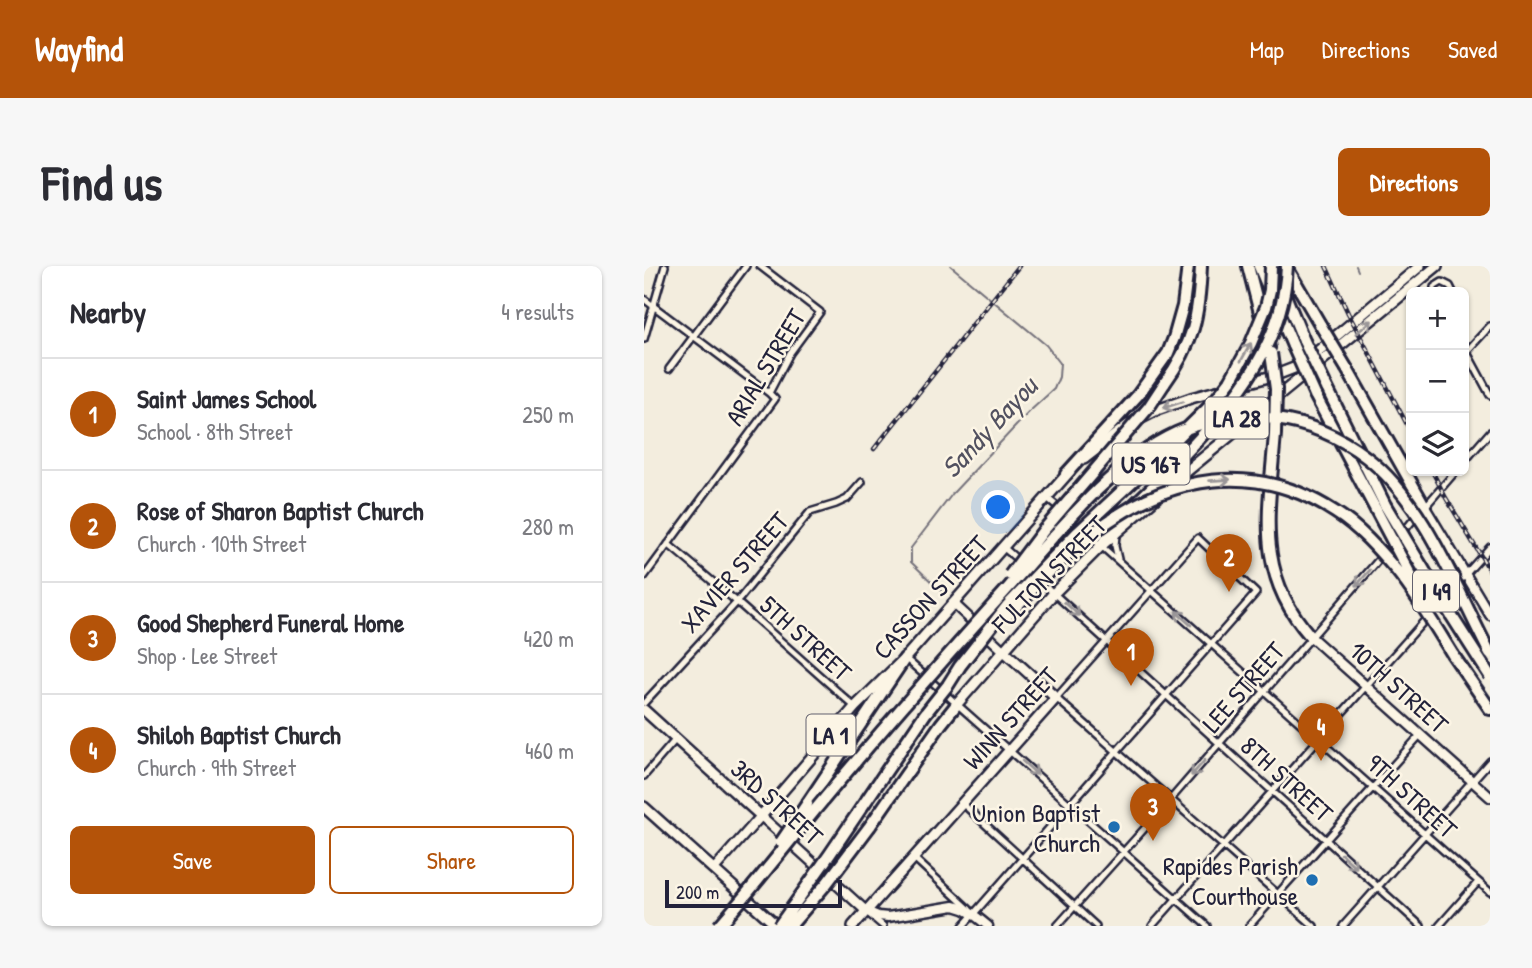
<!DOCTYPE html>
<html lang="en">
<head>
<meta charset="utf-8">
<style>
  :root { --surface:#fff; --page:#f7f7f7; --text:#2b2b33; --muted:#7c7c81; --line:#e1e1e2; --accent:#b45309 }
  body { margin:0; font-family:"Patrick Hand",sans-serif; background:var(--page); color:var(--text) }
  .controls { position:absolute; right:21px; top:21px; display:grid; overflow:hidden; border-radius:10px; box-shadow:0 2px 5px #0004 }
  .controls button { width:63px; height:63px; display:grid; place-items:center; padding:0; border:0; border-bottom:2px solid var(--line); background:var(--surface); color:var(--text); font:35px sans-serif }
  .scale { position:absolute; left:21px; bottom:18px; width:177px; box-sizing:border-box; padding-left:7px; border:4px solid #22223b; border-top:0; font-size:19px; line-height:24px; white-space:nowrap; color:#22223b; -webkit-text-stroke:5px #fcf5e5; paint-order:stroke }
  .you { position:absolute; left:355px; top:242px; width:24px; height:24px; margin:-18px; border:5px solid #fff; border-radius:50%; background:#1a73e8; box-shadow:0 0 0 10px #1a73e833 }
  .badge { display:grid; place-items:center; width:46px; height:46px; border-radius:50%; background:var(--accent); color:#fff; font-size:23px; font-weight:700 }
  .pin { position:absolute; translate:-50% -58px; filter:drop-shadow(0 2px 4px #0008) }
  .pin::after { content:''; position:absolute; top:37px; width:24px; height:21px; background:inherit; clip-path:polygon(0 0,100% 0,50% 100%) }
  .list { margin:0; padding:0; list-style:none }
  h2 { display:flex; justify-content:space-between; align-items:center; height:91px; margin:0; padding:0 28px; font-size:30px }
  h2 small { font-size:23px; font-weight:400; color:var(--muted) }
  .list li { display:grid; grid-template-columns:46px 1fr auto; gap:21px; align-items:center; box-sizing:border-box; height:112px; padding:0 28px; border-top:2px solid var(--line) }
  .list b { display:block; font-size:26px; white-space:nowrap }
  .list p { margin:0; font-size:23px; white-space:nowrap; color:var(--muted) }
  .list em { font-size:23px; font-style:normal; color:var(--muted) }
  .actions { display:flex; gap:14px; padding:21px 28px }
  .actions a { flex:1; padding:16px 0; border:2px solid var(--accent); border-radius:10px; text-align:center; font-size:24px; color:var(--accent) }
  .actions .main { background:var(--accent); color:#fff }
  .icon { flex:none; width:38px; height:38px; fill:none; stroke:currentColor; stroke-width:2; stroke-linecap:round; stroke-linejoin:round }
  .map { position:relative; flex:none; width:846px; height:660px; overflow:hidden; border-radius:10px }
  header { display:flex; align-items:center; gap:42px; box-sizing:border-box; height:98px; padding:0 35px; background:var(--accent); color:#fff }
  header strong { font-size:33px }
  nav { display:flex; gap:38px; margin-inline-start:auto; font-size:24px }
  .intro { display:flex; align-items:center; justify-content:space-between; box-sizing:border-box; height:168px; padding:0 42px }
  h1 { margin:0; font-size:49px }
  .button { padding:18px 32px; border-radius:10px; background:var(--accent); color:#fff; font-size:24px; font-weight:700 }
  main { display:flex; gap:42px; padding:0 42px }
  aside { flex:1; background:var(--surface); border-radius:10px; box-shadow:0 2px 5px #0004 }
  .map>svg:first-child { display:block }
  .lines { fill:none; stroke-linecap:round; stroke-linejoin:round }
  .stream { stroke:#75727b; stroke-width:2 }
  .street-casing { stroke:#22223b; stroke-width:10 }
  .secondary-casing { stroke:#22223b; stroke-width:13 }
  .primary-casing { stroke:#22223b; stroke-width:14 }
  .highway-casing { stroke:#22223b; stroke-width:16 }
  .street { stroke:#fcf5e5; stroke-width:5 }
  .secondary { stroke:#fcf5e5; stroke-width:8 }
  .primary { stroke:#fcf5e5; stroke-width:9 }
  .highway { stroke:#fcf5e5; stroke-width:10 }
  .rail-casing { stroke:#22223b; stroke-width:4.5 }
  .rail { stroke:#fcf5e5; stroke-width:2; stroke-dasharray:5; stroke-linecap:butt }
  .highway-bridge-casing { stroke:#22223b; stroke-width:16; stroke-linecap:butt }
  .highway-bridge { stroke:#fcf5e5; stroke-width:10 }
  .oneway { stroke:#9a9698 }
  .poi-dot { fill:#1f6fb2; stroke:#fcf5e5; stroke-width:2.5 }
  .labels { text-anchor:middle; dominant-baseline:central; stroke-width:5; stroke-linejoin:round; paint-order:stroke }
  .shield { fill:#fcf5e5; stroke:#63616e; stroke-width:2 }
  .shield-label { font-size:24px; font-weight:bold; fill:#22223b }
  .street-label { font-size:26px; fill:#22223b; stroke:#fcf5e5 }
  .poi-label { font-size:26px; fill:#22223b; stroke:#fcf5e5; text-anchor:end }
  .water-label { font-size:28px; font-style:italic; fill:#525160; stroke:#fcf5e5 }
</style>
</head>
<body>
<header>
<strong>Wayfind</strong>
<nav><a>Map</a><a>Directions</a><a>Saved</a></nav>
</header>
<div class="intro"><h1>Find us</h1><a class="button">Directions</a></div>
<main>
<aside>
<h2>Nearby<small>4 results</small></h2>
<ul class="list">
<li><span class="badge">1</span><div><b>Saint James School</b><p>School · 8th Street</p></div><em>250 m</em></li>
<li><span class="badge">2</span><div><b>Rose of Sharon Baptist Church</b><p>Church · 10th Street</p></div><em>280 m</em></li>
<li><span class="badge">3</span><div><b>Good Shepherd Funeral Home</b><p>Shop · Lee Street</p></div><em>420 m</em></li>
<li><span class="badge">4</span><div><b>Shiloh Baptist Church</b><p>Church · 9th Street</p></div><em>460 m</em></li>
</ul>
<div class="actions"><a class="main">Save</a><a>Share</a></div>
</aside>
<div class="map">
<svg width="846" height="660" viewBox="0 0 846 660">
  <rect width="100%" height="100%" fill="#f3edde"/>
  <filter id="ink" filterUnits="userSpaceOnUse"><feTurbulence type="fractalNoise" baseFrequency=".0143" numOctaves="2"/><feDisplacementMap in="SourceGraphic" scale="14" xChannelSelector="R" yChannelSelector="G"/><feConvolveMatrix kernelMatrix="1 2 1 2 8 2 1 2 1" color-interpolation-filters="sRGB"/></filter>
  <g filter="url(#ink)">
    <g class="lines">
      <!-- stream -->
      <path class="stream" d="M 712,0 L 714,5
        M 301,329 L 267,296 L 267,282 L 309,227 L 386,145 L 410,123 L 415,111 L 416,97 L 402,79 L 307,0"/>
      <!-- street casing -->
      <g class="street-casing">
        <path id="street" d="M 790,26 L 790,21 L 798,16 L 806,20 L 809,26
          M 0,33 L 125,127
          M 0,73 L 21,0
          M 820,81 L 846,129
          M 822,86 L 846,60
          M 25,103 L 102,0
          M 820,196 L 846,166
          M 403,232 L 418,244
          M 780,242 L 812,205
          M 472,269 L 471,280 L 474,293
          M 757,269 L 773,249
          M 446,270 L 846,626
          M 24,278 L 93,336 L 211,441
          M 359,281 L 375,295
          M 0,311 L 131,133 L 125,127 L 146,87 L 176,46 L 116,0
          M 395,314 L 777,660
          M 261,392 L 563,660
          M 0,437 L 93,336 L 166,246 L 192,238 L 203,233 L 218,216
          M 0,510 L 32,473
          M 318,537 L 452,660
          M 270,592 L 325,643
          M 225,648 L 239,660
          M 319,660 C 417,549 515,438 612,327 L 554,272 L 412,432 C 498,508 584,584 670,660
          M 413,660 L 527,533 L 750,276
          M 508,660 L 846,281
          M 605,660 L 777,468
          M 699,660 L 846,495
          M 795,660 L 834,616"/>
      </g>
      <!-- secondary casing -->
      <g class="secondary-casing">
        <path id="secondary" d="M 781,241 L 846,349
          M 309,337 L 360,385
          M 667,371 L 846,531
          M 70,603 L 117,550 L 222,645 L 234,650 L 244,651 L 310,640 C 324,643 333,651 344,660"/>
      </g>
      <!-- primary casing -->
      <g class="primary-casing">
        <path id="primary" d="M 440,193 L 484,159 L 513,144 L 547,132 L 632,109 L 650,102 L 667,91 L 776,0
          M 313,438 L 410,327 L 457,280 L 537,210 L 793,0
          M 0,444 L 117,550 L 211,441 L 261,392 L 426,205
          M 0,541 L 133,660
          M 209,660 L 412,432 L 360,385"/>
      </g>
      <!-- highway casing -->
      <g class="highway-casing">
        <path id="highway" d="M 604,0 L 625,82
          M 615,0 L 649,80
          M 629,0 L 660,75
          M 642,0 L 677,60
          M 703,103 L 781,241
          M 520,118 C 550,77 555,50 557,0
          M 683,122 L 741,239
          M 671,129 L 732,244
          M 631,168 C 625,246 610,307 667,371
          M 422,208 L 494,129 L 524,87 L 530,72 L 539,40 L 544,0
          M 457,280 L 473,255 L 519,211
          M 809,389 L 846,443
          M 163,538 L 261,392
          M 226,560 L 297,458 L 313,438"/>
      </g>
      <!-- street -->
      <use href="#street" class="street"/>
      <!-- secondary -->
      <use href="#secondary" class="secondary"/>
      <!-- primary -->
      <use href="#primary" class="primary"/>
      <!-- highway -->
      <use href="#highway" class="highway"/>
      <!-- rail casing -->
      <g class="rail-casing">
        <path id="rail" d="M 682,0 L 704,47 L 767,166
          M 230,183 L 375,0
          M 788,205 L 802,232 L 846,305"/>
      </g>
      <!-- rail -->
      <use href="#rail" class="rail"/>
      <!-- highway-bridge casing -->
      <g class="highway-bridge-casing">
        <path id="highway-bridge" d="M 677,60 L 703,103
          M 660,75 L 683,122
          M 649,80 L 671,129
          M 627,87 L 632,123 L 631,168
          M 519,211 C 577,150 639,90 643,0
          M 741,239 L 807,349 L 846,410
          M 732,244 L 775,325
          M 366,309 L 399,265 L 505,141 L 520,118
          M 362,351 C 390,322 418,290 450,266 C 524,209 610,193 691,246 C 715,261 735,284 753,305 C 774,331 791,360 809,389
          M 137,576 L 163,538
          M 75,660 C 108,623 139,583 171,544 C 234,468 299,394 365,321 C 412,268 467,197 532,167 C 594,139 668,149 722,191 C 781,236 812,323 846,387
          M 135,660 L 186,588 L 281,448 L 304,419 L 316,400 L 363,340 L 432,268 L 508,197 L 569,137 L 586,115 L 607,77 L 622,41 L 626,24 L 627,0
          M 146,660 L 183,617 L 226,560"/>
      </g>
      <!-- highway-bridge -->
      <use href="#highway-bridge" class="highway-bridge"/>
    </g>
    <!-- one-way arrows -->
    <defs><path id="oneway-shaft" d="M-6 0H5M1.5-3L5.5 0L1.5 3" fill="none" stroke-width="1.6" stroke-linecap="round" stroke-linejoin="round" transform="scale(1.75)"/></defs>
    <g class="oneway">
      <use href="#oneway-shaft" transform="translate(720 61) rotate(-39)"/>
      <use href="#oneway-shaft" transform="translate(602 86) rotate(-61)"/>
      <use href="#oneway-shaft" transform="translate(529 139) rotate(162)"/>
      <use href="#oneway-shaft" transform="translate(576 214) rotate(-3)"/>
      <use href="#oneway-shaft" transform="translate(719 312) rotate(131)"/>
      <use href="#oneway-shaft" transform="translate(428 343) rotate(42)"/>
      <use href="#oneway-shaft" transform="translate(539 352) rotate(-138)"/>
      <use href="#oneway-shaft" transform="translate(386 502) rotate(42)"/>
      <use href="#oneway-shaft" transform="translate(554 502) rotate(131)"/>
      <use href="#oneway-shaft" transform="translate(705 595) rotate(42)"/>
    </g>
  </g>
  <!-- markers -->
  <g class="poi-dot">
    <circle cx="470" cy="561" r="7"/>
    <circle cx="668" cy="614" r="7"/>
  </g>
  <g class="labels">
    <!-- shield labels -->
    <g class="shield">
      <rect x="561.5" y="131.5" width="63" height="41" rx="5"/>
      <rect x="468.5" y="177.5" width="77" height="41" rx="5"/>
      <rect x="769" y="304.5" width="46" height="41" rx="5"/>
      <rect x="162.5" y="448.5" width="49" height="41" rx="5"/>
    </g>
    <g class="shield-label">
      <text x="593" y="152">LA 28</text>
      <text x="507" y="198">US 167</text>
      <text x="792" y="325">I 49</text>
      <text x="187" y="469">LA 1</text>
    </g>
    <!-- street labels -->
    <g class="street-label">
      <text transform="translate(121 101) rotate(-59)">ARIAL STREET</text>
      <text transform="translate(90 306) rotate(-49)">XAVIER STREET</text>
      <text transform="translate(405 308) rotate(-46)">FULTON STREET</text>
      <text transform="translate(286 331) rotate(-48)">CASSON STREET</text>
      <text transform="translate(162 372) rotate(42)">5TH STREET</text>
      <text transform="translate(599 421) rotate(-49)">LEE STREET</text>
      <text transform="translate(755 421) rotate(42)">10TH STREET</text>
      <text transform="translate(366 452) rotate(-48)">WINN STREET</text>
      <text transform="translate(643 513) rotate(42)">8TH STREET</text>
      <text transform="translate(768 530) rotate(42)">9TH STREET</text>
      <text transform="translate(133 536) rotate(42)">3RD STREET</text>
    </g>
    <!-- poi labels -->
    <g class="poi-label">
      <text x="456" y="546">Union Baptist<tspan x="456" dy="30">Church</tspan></text>
      <text x="654" y="599">Rapides Parish<tspan x="654" dy="30">Courthouse</tspan></text>
    </g>
    <!-- water labels -->
    <g class="water-label">
      <text transform="translate(345 161) rotate(-47)">Sandy Bayou</text>
    </g>
  </g>
</svg>
<div class="controls">
<button>+</button>
<button>−</button>
<button><svg class="icon" aria-label="layers" viewBox="0 0 24 24"><path d="M12 4l9 5-9 5-9-5zM3 14l9 5 9-5"/></svg></button>
</div>
<div class="scale">200 m</div>
<div class="you"></div>
<div class="pin badge" style="left:487px;top:420px">1</div>
<div class="pin badge" style="left:585px;top:326px">2</div>
<div class="pin badge" style="left:509px;top:575px">3</div>
<div class="pin badge" style="left:677px;top:495px">4</div>
</div>
</main>
</body>
</html>
